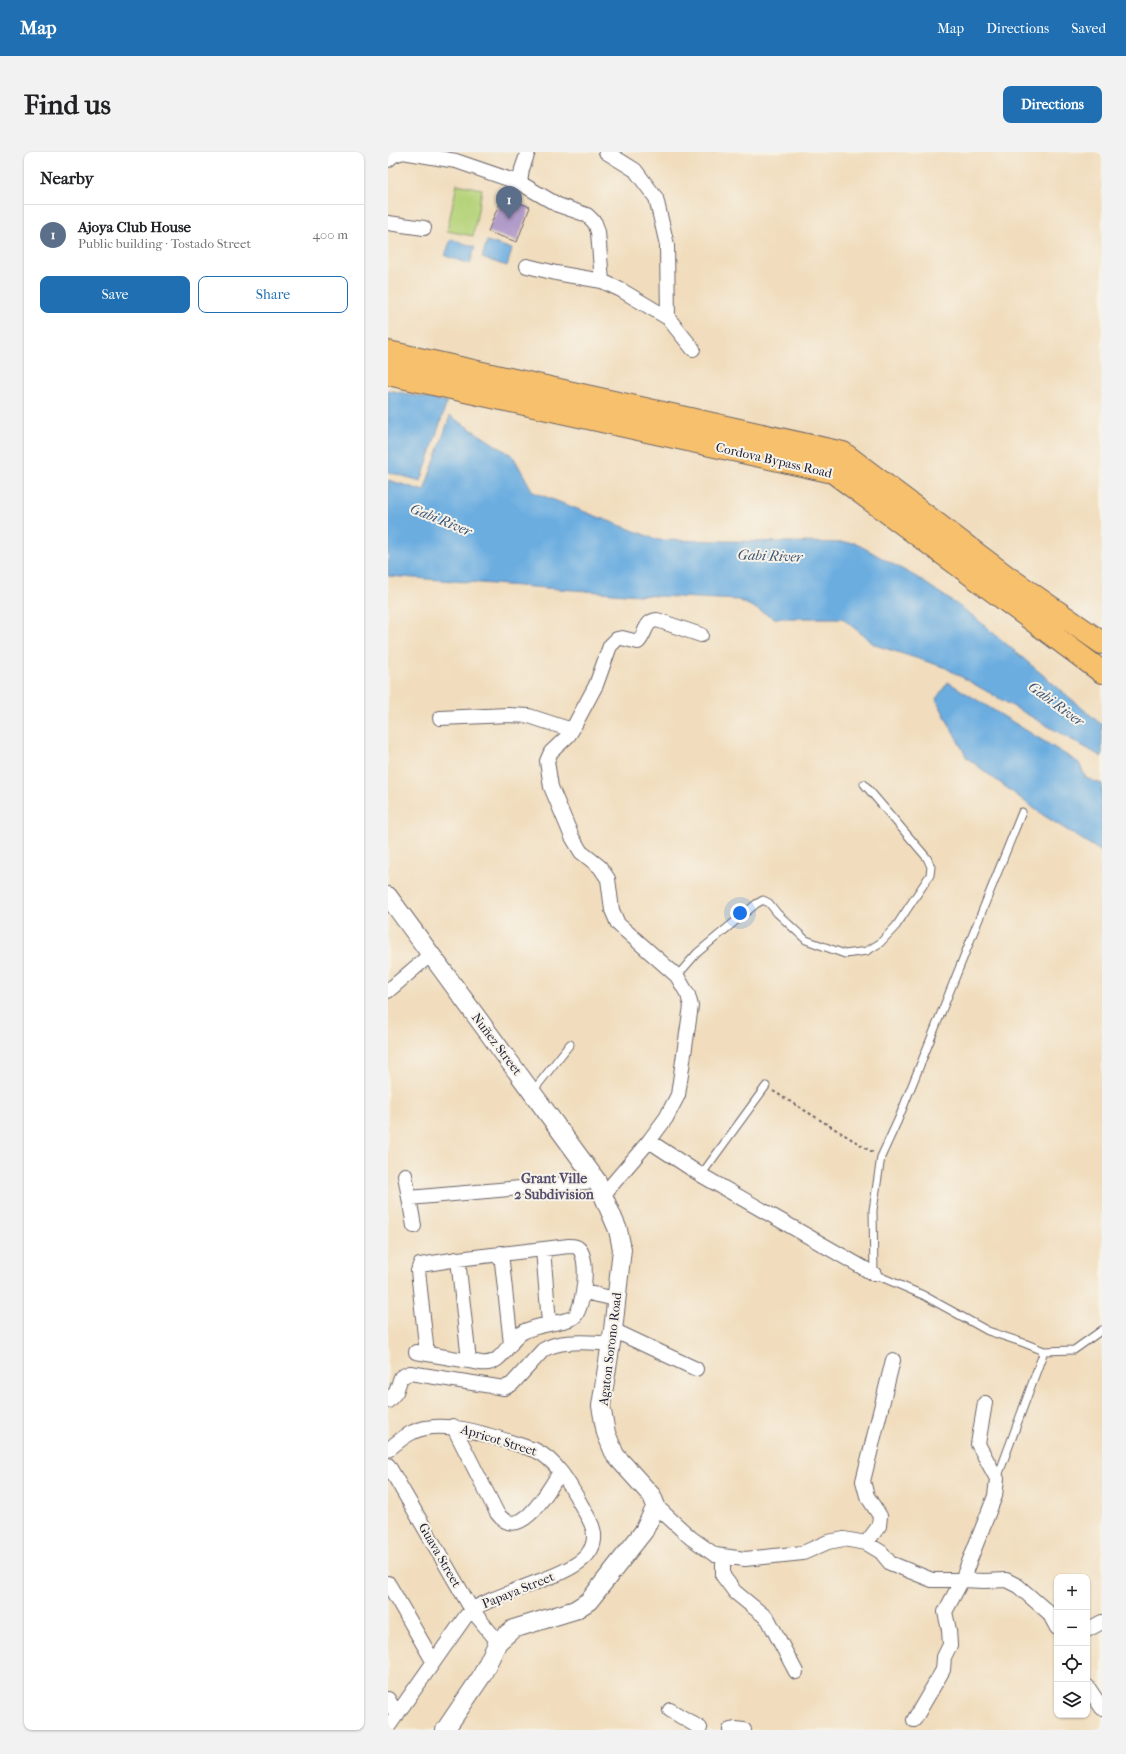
<!DOCTYPE html>
<html lang="en">
<head>
<meta charset="utf-8">
<style>
  :root { --surface:#fff; --page:#f2f2f2; --text:#202124; --muted:#757577; --line:#e0e0e0; --accent:#1f6fb2 }
  body { margin:0; font-family:"IM FELL French Canon",serif; background:var(--page); color:var(--text) }
  .controls { position:absolute; right:12px; bottom:12px; display:grid; overflow:hidden; border-radius:8px; box-shadow:0 1px 3px #0004 }
  .controls button { width:36px; height:36px; display:grid; place-items:center; padding:0; border:0; border-bottom:1px solid var(--line); background:var(--surface); color:var(--text); font:20px sans-serif }
  .you { position:absolute; left:352px; top:761px; width:14px; height:14px; margin:-10px; border:3px solid #fff; border-radius:50%; background:#1a73e8; box-shadow:0 0 0 6px #1a73e833 }
  .badge { display:grid; place-items:center; width:26px; height:26px; border-radius:50%; background:var(--accent); color:#fff; font-size:13px; font-weight:700 }
  .pin { position:absolute; translate:-50% -33px; filter:drop-shadow(0 1px 2px #0008) }
  .pin::after { content:''; position:absolute; top:21px; width:14px; height:12px; background:inherit; clip-path:polygon(0 0,100% 0,50% 100%) }
  .list { margin:0; padding:0; list-style:none }
  h2 { display:flex; justify-content:space-between; align-items:center; height:52px; margin:0; padding:0 16px; font-size:17px }
  h2 small { font-size:13px; font-weight:400; color:var(--muted) }
  .list li { display:grid; grid-template-columns:26px 1fr auto; gap:12px; align-items:center; box-sizing:border-box; height:60px; padding:0 16px; border-top:1px solid var(--line) }
  .list b { display:block; font-size:15px; white-space:nowrap }
  .list p { margin:0; font-size:13px; white-space:nowrap; color:var(--muted) }
  .list em { font-size:13px; font-style:normal; color:var(--muted) }
  .actions { display:flex; gap:8px; padding:12px 16px }
  .actions a { flex:1; padding:9px 0; border:1px solid var(--accent); border-radius:8px; text-align:center; font-size:14px; color:var(--accent) }
  .actions .main { background:var(--accent); color:#fff }
  .icon { flex:none; width:22px; height:22px; fill:none; stroke:currentColor; stroke-width:2; stroke-linecap:round; stroke-linejoin:round }
  .map { position:relative; flex:none; width:714px; height:1578px; overflow:hidden; border-radius:8px }
  header { display:flex; align-items:center; gap:24px; box-sizing:border-box; height:56px; padding:0 20px; background:var(--accent); color:#fff }
  header strong { font-size:19px }
  nav { display:flex; gap:22px; margin-inline-start:auto; font-size:14px }
  .intro { display:flex; align-items:center; justify-content:space-between; box-sizing:border-box; height:96px; padding:0 24px }
  h1 { margin:0; font-size:28px }
  .button { padding:10px 18px; border-radius:8px; background:var(--accent); color:#fff; font-size:14px; font-weight:700 }
  main { display:flex; gap:24px; padding:0 24px }
  aside { flex:1; background:var(--surface); border-radius:8px; box-shadow:0 1px 3px #0004 }
  .map>svg:first-child { display:block }
  .green { fill:#b6d37a; stroke:#6c7a5a }
  .water { fill:#6cade0; stroke:#47688e }
  .building { fill:#b09bc9 }
  .lines { fill:none; stroke-linecap:round; stroke-linejoin:round }
  .service-casing { stroke:#6a6368; stroke-width:9 }
  .minor-casing { stroke:#6a6368; stroke-width:16 }
  .tertiary-casing { stroke:#6a6368; stroke-width:20 }
  .primary-casing { stroke:#6a6368; stroke-width:24 }
  .path { stroke:#6a6368; stroke-width:2; stroke-dasharray:3 3; stroke-linecap:butt }
  .service { stroke:#fff; stroke-width:7 }
  .minor { stroke:#fff; stroke-width:14 }
  .tertiary { stroke:#fff; stroke-width:18 }
  .primary { stroke:#f7c06c; stroke-width:22 }
  .labels { text-anchor:middle; dominant-baseline:central; stroke-width:4; stroke-linejoin:round; paint-order:stroke }
  .street-label { font-size:13px; fill:#22223b; stroke:#f7f3e8 }
  .water-label { font-size:14px; font-style:italic; fill:#3c5375; stroke:#f7f3e8 }
  .neighbourhood-label { font-size:14px; font-weight:bold; fill:#544c6d; stroke:#f7f3e8 }
</style>
</head>
<body>
<header>
<strong>Map</strong>
<nav><a>Map</a><a>Directions</a><a>Saved</a></nav>
</header>
<div class="intro"><h1>Find us</h1><a class="button">Directions</a></div>
<main>
<aside>
<h2>Nearby<small></small></h2>
<ul class="list">
<li><span class="badge" style="background:#5c6f8a">1</span><div><b>Ajoya Club House</b><p>Public building · Tostado Street</p></div><em>400 m</em></li>
</ul>
<div class="actions"><a class="main">Save</a><a>Share</a></div>
</aside>
<div class="map">
<svg width="714" height="1578" viewBox="0 0 714 1578">
  <rect width="100%" height="100%" fill="#f7f3e8"/>
  <filter id="ink" filterUnits="userSpaceOnUse"><feTurbulence type="fractalNoise" baseFrequency=".025" numOctaves="2"/><feDisplacementMap in="SourceGraphic" scale="8" xChannelSelector="R" yChannelSelector="G"/><feConvolveMatrix kernelMatrix="1 2 1 2 8 2 1 2 1" color-interpolation-filters="sRGB"/></filter>
  <filter id="wash" filterUnits="userSpaceOnUse"><feTurbulence type="fractalNoise" baseFrequency=".012" numOctaves="4" result="noise"/><feDisplacementMap in="SourceGraphic" scale="16" xChannelSelector="R" yChannelSelector="G"/><feGaussianBlur stdDeviation="0.9" result="paint"/><feColorMatrix in="noise" values="0 0 0 0 0 0 0 0 0 0 0 0 0 0 0 0 0 1.4 0 .05"/><feComposite in="paint" operator="in"/></filter>
  <g filter="url(#wash)">
    <rect width="100%" height="100%" fill="#f1ddbd"/>
    <!-- green -->
    <path class="green" d="M 69,32 L 94,37 L 85,84 L 59,79 Z"/>
    <!-- water -->
    <path class="water" d="M 63,87 L 87,95 L 82,112 L 57,104 Z
      M 99,89 L 124,97 L 119,114 L 94,106 Z
      M 0,238 L 59,250 L 33,329 L 0,320 Z
      M 62,264 L 125,304 L 145,340 L 270,388 L 467,391 L 530,426 L 584,463 L 714,573 L 714,605 L 556,515 L 487,493 L 454,466 L 386,466 L 351,448 L 251,443 L 0,424 L 0,328 L 36,339 Z
      M 560,530 L 691,611 L 698,626 L 714,632 L 714,700 L 655,663 L 579,606 L 548,547 Z"/>
    <g id="blocks">
      <!-- building -->
      <path class="building" d="M 114,44 L 142,55 L 129,90 L 100,80 Z"/>
    </g>
  </g>
  <g filter="url(#ink)">
    <use href="#blocks" fill-opacity="0" stroke="#6a6368" stroke-width="1"/>
    <g class="lines">
      <!-- service casing -->
      <g class="service-casing">
        <path id="service" d="M 634,660 L 510,968 L 493,1005 L 485,1058 L 486,1122 L 535,1143 L 600,1179 L 636,1191 L 656,1199 L 686,1198 L 714,1178
          M 289,824 L 309,801 L 368,752 L 375,748 L 381,751 L 389,761 L 418,788 L 457,802 L 479,799 L 492,791 L 508,774 L 542,723 L 543,715 L 539,706 L 476,632
          M 145,939 L 182,892
          M 313,1023 L 378,934
          M 609,1327 L 656,1199"/>
      </g>
      <!-- minor casing -->
      <g class="minor-casing">
        <path id="minor" d="M 218,0 L 247,18 L 268,46 L 279,93 L 280,166 L 305,197
          M 0,8 L 4,4 L 15,0 L 68,9 L 132,31 L 170,53 L 199,63 L 207,71 L 210,80 L 214,129
          M 132,31 L 134,17 L 140,0
          M 0,71 L 36,76
          M 139,114 L 168,121 L 214,129 L 233,138 L 280,166
          M 52,566 L 120,563 L 141,564 L 184,578
          M 0,839 L 43,802
          M 261,989 L 313,1023 L 486,1122
          M 17,1023 L 26,1074
          M 216,1042 L 261,989 L 278,966 L 290,943 L 303,854 L 300,843 L 289,824 L 230,772 L 224,758 L 220,727 L 212,715 L 193,700 L 184,685 L 163,635 L 159,609 L 163,600 L 180,584 L 184,578 L 208,533 L 222,494 L 229,487 L 234,486 L 250,490 C 258,483 256,469 269,468 L 313,483
          M 21,1046 L 209,1029
          M 155,1097 L 161,1171
          M 113,1101 L 123,1192
          M 70,1107 L 81,1209
          M 196,1140 L 228,1147
          M 225,1178 L 308,1217
          M 28,1200 L 93,1211 C 115,1214 119,1189 135,1180 C 148,1172 180,1171 187,1164 C 196,1153 202,1105 190,1096 C 188,1094 184,1094 181,1094 L 70,1107 L 32,1113 L 30,1119 L 39,1202
          M 0,1249 L 8,1240 L 13,1225 L 22,1221 L 116,1236 L 124,1232 L 155,1198 C 173,1187 201,1191 222,1191
          M 65,1274 L 109,1361 C 132,1393 161,1337 172,1320
          M 0,1298 C 8,1291 16,1284 25,1280 C 57,1264 114,1288 147,1298 C 173,1310 187,1343 201,1367 C 221,1405 176,1420 149,1430 C 133,1436 118,1442 103,1448 L 92,1453 L 78,1464 L 0,1575
          M 0,1313 L 84,1458 L 110,1490
          M 268,1354 L 303,1386 L 327,1403 L 357,1407 L 415,1401 L 440,1390 L 456,1387 L 478,1391 L 493,1400 L 502,1411 L 544,1428 L 574,1428 L 596,1429 L 618,1428 L 630,1434 L 661,1461 L 669,1476
          M 478,1391 L 491,1374 L 492,1364 L 479,1344 L 475,1329 L 505,1208
          M 335,1404 L 335,1424 L 347,1440 L 380,1467 L 408,1520
          M 0,1431 L 45,1509
          M 699,1478 L 714,1470
          M 699,1534 L 714,1556
          M 0,1547 L 9,1563
          M 282,1558 L 312,1576 L 311,1578
          M 526,1568 L 555,1518 L 556,1505 L 562,1493 L 561,1478 L 557,1460 L 574,1428 L 607,1344 L 609,1327 L 590,1292 L 597,1251
          M 342,1578 L 347,1577 L 356,1578"/>
      </g>
      <!-- tertiary casing -->
      <g class="tertiary-casing">
        <path id="tertiary" d="M 0,744 L 209,1029 L 230,1078 L 234,1097 L 225,1178 L 213,1254 L 218,1281 L 227,1303 L 264,1344 L 268,1354 L 256,1379 L 201,1449 L 187,1458 L 125,1477 L 110,1490 L 93,1525 L 57,1578"/>
      </g>
      <!-- primary casing -->
      <g class="primary-casing">
        <path id="primary" d="M 0,200 L 455,301 L 618,424 L 714,491
          M 0,222 L 445,320 L 714,520"/>
      </g>
      <!-- path -->
      <path class="path" d="M 385,939 L 486,1001"/>
      <!-- service -->
      <use href="#service" class="service"/>
      <!-- minor -->
      <use href="#minor" class="minor"/>
      <!-- tertiary -->
      <use href="#tertiary" class="tertiary"/>
      <!-- primary -->
      <use href="#primary" class="primary"/>
    </g>
  </g>
  <g class="labels">
    <!-- street labels -->
    <g class="street-label">
      <text transform="translate(386 308) rotate(13)">Cordova Bypass Road</text>
      <text transform="translate(109 892) rotate(53)">Nuñez Street</text>
      <text transform="translate(222 1197) rotate(-83)">Agaton Sorono Road</text>
      <text transform="translate(111 1288) rotate(17)">Apricot Street</text>
      <text transform="translate(52 1403) rotate(60)">Guava Street</text>
      <text transform="translate(130 1438) rotate(-22)">Papaya Street</text>
    </g>
    <!-- water labels -->
    <g class="water-label">
      <text transform="translate(53 368) rotate(22)">Gabi River</text>
      <text transform="translate(382 404) rotate(2)">Gabi River</text>
      <text transform="translate(668 552) rotate(36)">Gabi River</text>
    </g>
    <!-- neighbourhood labels -->
    <g class="neighbourhood-label">
      <text x="166" y="1026">Grant Ville<tspan x="166" dy="16">2 Subdivision</tspan></text>
    </g>
  </g>
</svg>
<div class="controls">
<button>+</button>
<button>−</button>
<button><svg class="icon" aria-label="locate" viewBox="0 0 24 24"><circle cx="12" cy="12" r="6"/><path d="M12 2v4M12 18v4M2 12h4M18 12h4"/></svg></button>
<button><svg class="icon" aria-label="layers" viewBox="0 0 24 24"><path d="M12 4l9 5-9 5-9-5zM3 14l9 5 9-5"/></svg></button>
</div>
<div class="you"></div>
<div class="pin badge" style="left:121px;top:67px;background:#5c6f8a">1</div>
</div>
</main>
</body>
</html>
